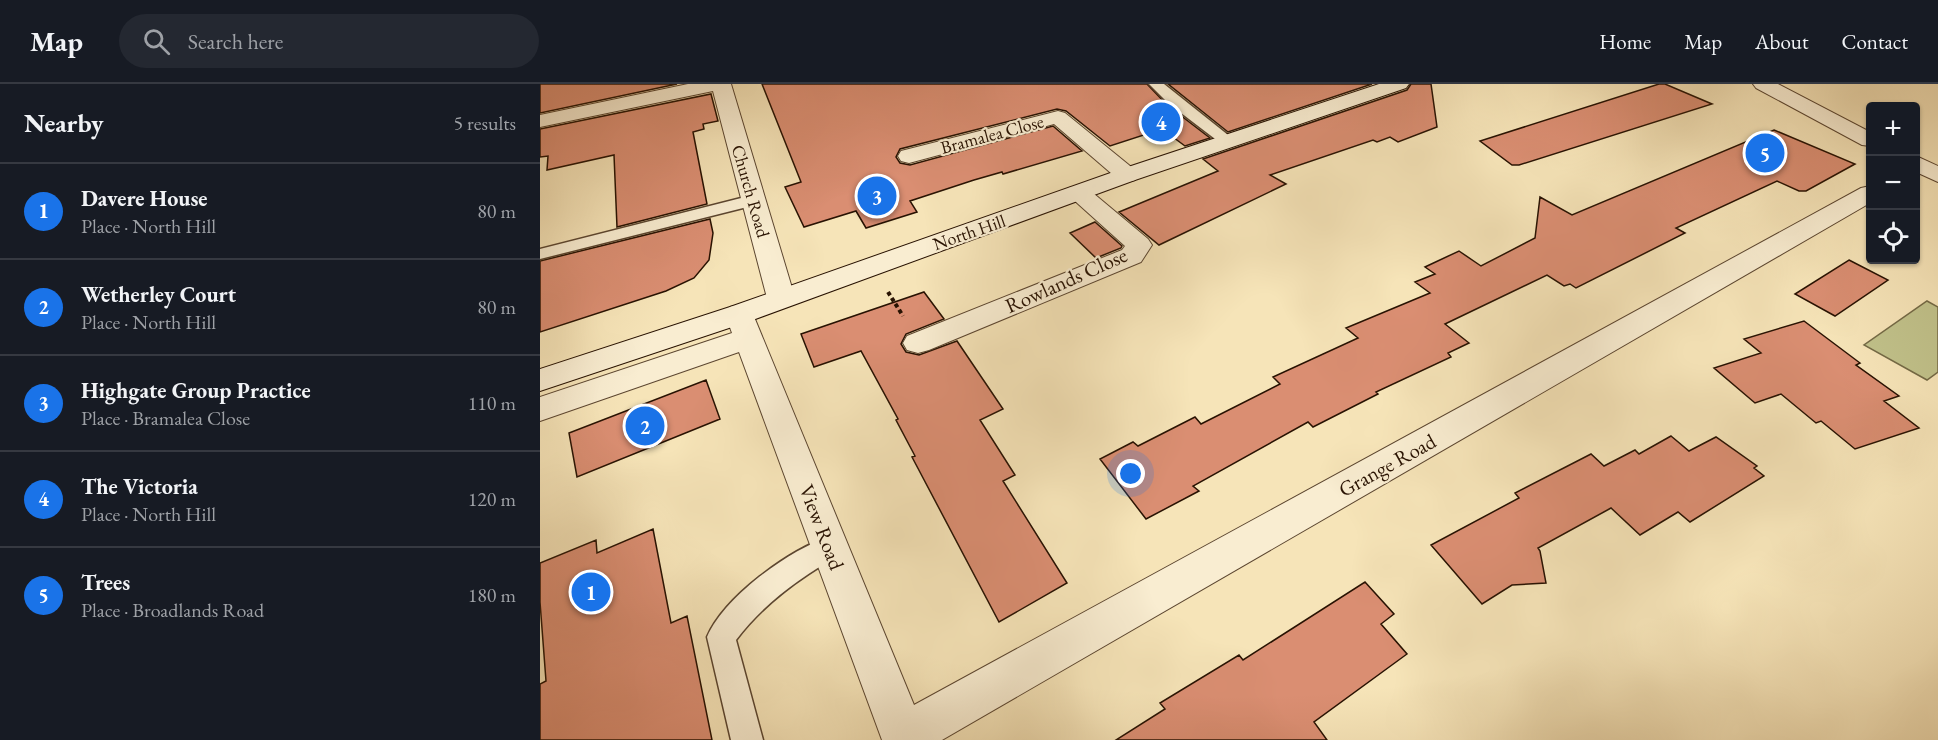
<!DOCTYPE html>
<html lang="en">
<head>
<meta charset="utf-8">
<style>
  :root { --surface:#171b24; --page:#242831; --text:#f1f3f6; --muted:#9ea1a6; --line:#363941; --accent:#1a73e8 }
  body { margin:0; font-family:"EB Garamond",serif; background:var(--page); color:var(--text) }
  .controls { position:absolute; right:18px; top:18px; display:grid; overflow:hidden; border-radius:6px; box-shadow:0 2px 4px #0004 }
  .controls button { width:54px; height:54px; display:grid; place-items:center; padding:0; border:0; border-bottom:2px solid var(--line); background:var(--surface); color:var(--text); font:30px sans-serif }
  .you { position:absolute; left:591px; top:390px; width:21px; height:21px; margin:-15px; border:4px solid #fff; border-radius:50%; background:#1a73e8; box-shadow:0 0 0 9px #1a73e833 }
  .badge { display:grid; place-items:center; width:39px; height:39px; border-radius:50%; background:var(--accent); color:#fff; font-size:20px; font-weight:700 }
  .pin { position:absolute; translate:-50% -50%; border:3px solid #fff; box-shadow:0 2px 6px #0006 }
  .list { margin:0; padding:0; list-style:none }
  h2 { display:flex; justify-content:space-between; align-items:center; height:78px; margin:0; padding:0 24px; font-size:26px }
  h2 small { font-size:20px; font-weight:400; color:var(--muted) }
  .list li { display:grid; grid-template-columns:39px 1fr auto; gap:18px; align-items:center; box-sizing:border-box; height:96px; padding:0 24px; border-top:2px solid var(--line) }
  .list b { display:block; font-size:22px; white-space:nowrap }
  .list p { margin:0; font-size:20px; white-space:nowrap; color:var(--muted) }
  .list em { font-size:20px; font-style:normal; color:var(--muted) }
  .icon { flex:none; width:33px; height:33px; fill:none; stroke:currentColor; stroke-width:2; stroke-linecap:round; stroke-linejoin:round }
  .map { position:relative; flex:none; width:1398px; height:656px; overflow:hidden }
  header { display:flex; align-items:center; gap:36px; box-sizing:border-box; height:84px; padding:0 30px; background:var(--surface); border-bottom:2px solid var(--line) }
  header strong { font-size:28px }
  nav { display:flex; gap:33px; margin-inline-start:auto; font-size:21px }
  .search { width:420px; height:54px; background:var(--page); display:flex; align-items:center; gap:15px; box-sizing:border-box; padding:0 21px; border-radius:33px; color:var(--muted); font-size:22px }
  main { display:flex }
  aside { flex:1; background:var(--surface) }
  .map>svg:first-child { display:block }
  .green { fill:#c1c28b; stroke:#746a46; stroke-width:1.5 }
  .building { fill:#da8e72; stroke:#281202; stroke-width:1.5 }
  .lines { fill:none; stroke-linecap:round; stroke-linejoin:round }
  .lane-casing { stroke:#5c4630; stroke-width:3 }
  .street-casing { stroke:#5c4630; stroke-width:2 }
  .secondary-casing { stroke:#281202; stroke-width:2 }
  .path { stroke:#281202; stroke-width:4; stroke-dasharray:4 3; stroke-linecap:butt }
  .lane { fill:#f9edd1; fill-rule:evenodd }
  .street { fill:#f9edd1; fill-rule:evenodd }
  .secondary { fill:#f9edd1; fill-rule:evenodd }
  .labels { text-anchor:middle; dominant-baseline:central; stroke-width:4.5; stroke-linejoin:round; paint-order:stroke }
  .far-street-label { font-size:18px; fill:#281202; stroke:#f9edd1 }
  .street-label { font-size:21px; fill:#281202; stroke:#f9edd1 }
</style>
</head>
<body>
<header>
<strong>Map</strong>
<div class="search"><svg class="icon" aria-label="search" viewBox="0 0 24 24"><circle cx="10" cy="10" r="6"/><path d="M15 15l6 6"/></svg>Search here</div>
<nav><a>Home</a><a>Map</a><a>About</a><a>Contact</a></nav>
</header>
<main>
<aside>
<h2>Nearby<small>5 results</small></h2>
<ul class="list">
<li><span class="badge">1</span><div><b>Davere House</b><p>Place · North Hill</p></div><em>80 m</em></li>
<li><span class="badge">2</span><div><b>Wetherley Court</b><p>Place · North Hill</p></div><em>80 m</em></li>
<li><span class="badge">3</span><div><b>Highgate Group Practice</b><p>Place · Bramalea Close</p></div><em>110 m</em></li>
<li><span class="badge">4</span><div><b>The Victoria</b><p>Place · North Hill</p></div><em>120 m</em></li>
<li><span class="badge">5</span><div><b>Trees</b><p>Place · Broadlands Road</p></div><em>180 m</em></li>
</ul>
</aside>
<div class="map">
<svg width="1398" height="656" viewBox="0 0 1398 656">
  <rect width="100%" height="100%" fill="#f6e4b8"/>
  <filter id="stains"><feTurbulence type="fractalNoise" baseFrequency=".00333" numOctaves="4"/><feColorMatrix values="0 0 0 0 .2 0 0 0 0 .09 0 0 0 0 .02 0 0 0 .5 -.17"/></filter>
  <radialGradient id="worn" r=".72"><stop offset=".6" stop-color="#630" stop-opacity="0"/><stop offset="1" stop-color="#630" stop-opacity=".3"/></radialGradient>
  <!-- green -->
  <path class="green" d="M 1387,217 L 1398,223 L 1398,288 L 1387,296 L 1324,261 Z"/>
  <!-- building -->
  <path class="building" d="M 0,0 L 137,0 L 0,29 Z
    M 222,0 L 607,0 L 627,21 L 670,54 L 645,62 L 622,45 L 570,62 L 526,27 L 517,25 L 360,65 L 356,73 L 360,79 L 370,81 L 513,42 L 542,67 L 463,90 L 462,88 L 434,96 L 370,117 L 377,128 L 326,144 L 316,127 L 264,143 L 245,103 L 261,98 Z
    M 628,0 L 832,0 L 688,48 Z
    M 871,0 L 891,0 L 897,43 L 858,58 L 850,53 L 837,58 L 833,56 L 730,91 L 746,100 L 619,161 L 579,128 L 678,87 L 663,75 L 867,6 Z
    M 1119,0 L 1125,0 L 1172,20 L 979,81 L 972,81 L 940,57 Z
    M 171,10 L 178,37 L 163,40 L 164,45 L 153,48 L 167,120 L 77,143 L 74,71 L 7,86 L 8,72 L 0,73 L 0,45 Z
    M 1234,46 L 1315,80 L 1266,107 L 1259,107 L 1237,97 L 1136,144 L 1145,149 L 1036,204 L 1030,200 L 1024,202 L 1007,191 L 905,240 L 929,259 L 908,269 L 911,273 L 836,308 L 838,310 L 773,343 L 768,338 L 653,402 L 659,407 L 606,435 L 560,375 L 593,358 L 598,362 L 655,333 L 661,340 L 740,300 L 733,293 L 818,254 L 806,244 L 890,209 L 875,198 L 895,190 L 885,183 L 919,167 L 941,182 L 995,154 L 1000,113 L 1032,131 Z
    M 170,135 L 173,149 L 169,176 L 154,194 L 126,207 L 0,248 L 0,177 Z
    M 555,138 L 582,162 L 581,164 L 556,174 L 530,149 Z
    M 1309,176 L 1348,196 L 1295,232 L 1255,210 Z
    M 384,208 L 404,235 L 366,250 L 361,260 L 366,268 L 379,271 L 417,257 L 463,325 L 440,336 L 475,391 L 463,397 L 527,499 L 459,538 L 372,373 L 375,372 L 356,336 L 358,335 L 321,267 L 274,283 L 261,250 Z
    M 1264,237 L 1320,279 L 1316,281 L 1359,312 L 1344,317 L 1379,344 L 1315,365 L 1281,337 L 1276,339 L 1241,310 L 1215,319 L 1174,284 L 1221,269 L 1204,255 Z
    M 166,296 L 180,335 L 37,393 L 29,349 Z
    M 1131,352 L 1149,367 L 1176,353 L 1217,382 L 1214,384 L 1224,392 L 1150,438 L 1138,428 L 1100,451 L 1071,424 L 998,464 L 1000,467 L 1006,499 L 972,501 L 942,520 L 891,461 L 979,414 L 975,409 L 1051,370 L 1064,382 L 1095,366 L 1099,370 Z
    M 113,445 L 131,539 L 147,532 L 172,656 L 0,656 L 0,600 L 6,597 L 0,518 L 0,479 L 56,456 L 57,469 Z
    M 825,498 L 854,530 L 841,540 L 867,570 L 774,638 L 787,656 L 576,656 L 625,625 L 620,619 L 699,571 L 703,576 Z"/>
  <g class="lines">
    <!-- lane casing -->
    <g class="lane-casing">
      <path id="lane" d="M 609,0 L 624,0 L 693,55 L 696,58 L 693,61 L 683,61 L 628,19 Z
        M 213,111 L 219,112 L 221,116 L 219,120 L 0,175 L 0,165 Z
        M 290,452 L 299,455 L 303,463 L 299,471 C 260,494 224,519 196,556 L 223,656 L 191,656 L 167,553 C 185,512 248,467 290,452 Z"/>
    </g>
    <!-- street casing -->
    <g class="street-casing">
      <path id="street" d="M 148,0 L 191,0 L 255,214 L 251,220 L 241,223 L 231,220 L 227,214 L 173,7 L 0,43 L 0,31 Z
        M 1213,0 L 1238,0 L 1330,48 L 1330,62 L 1322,61 L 1216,4 Z
        M 518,27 L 525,29 L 595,86 L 599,91 L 595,96 L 587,98 L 579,96 L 514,40 L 369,79 L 361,77 L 358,72 L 361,67 Z
        M 1376,72 L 1398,82 L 1398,98 L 1376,88 Z
        M 538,102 L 547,104 L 608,155 L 612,161 L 601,178 L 389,266 L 378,269 L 367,266 L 363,259 L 367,252 L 582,166 L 585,162 L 526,109 L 529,104 Z
        M 1330,102 L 1330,119 L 402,656 L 342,656 L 199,268 L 0,337 L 0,313 L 192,249 L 185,230 L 190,223 L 200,221 L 210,223 L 374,621 L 1321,104 Z"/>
    </g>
    <!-- secondary casing -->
    <g class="secondary-casing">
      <path id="secondary" d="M 839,0 L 869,0 L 866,4 L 595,96 L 210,237 L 0,307 L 0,285 L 190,223 L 579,86 Z"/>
    </g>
    <!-- path -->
    <path class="path" d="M 348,208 L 363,232"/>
    <!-- lane -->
    <use href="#lane" class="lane"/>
    <!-- street -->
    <use href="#street" class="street"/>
    <!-- secondary -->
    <use href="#secondary" class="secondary"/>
  </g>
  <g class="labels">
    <!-- far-street labels -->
    <g class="far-street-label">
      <text transform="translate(452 50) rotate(-15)">Bramalea Close</text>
      <text transform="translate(211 107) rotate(74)">Church Road</text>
      <text transform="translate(429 148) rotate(-19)">North Hill</text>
    </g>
    <!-- street labels -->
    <g class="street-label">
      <text transform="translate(526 196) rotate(-24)">Rowlands Close</text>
      <text transform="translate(847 381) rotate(-29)">Grange Road</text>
      <text transform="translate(282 443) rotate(69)">View Road</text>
    </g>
  </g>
  <rect width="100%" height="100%" filter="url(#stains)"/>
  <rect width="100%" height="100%" fill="url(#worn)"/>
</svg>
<div class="controls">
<button>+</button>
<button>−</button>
<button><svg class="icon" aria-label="locate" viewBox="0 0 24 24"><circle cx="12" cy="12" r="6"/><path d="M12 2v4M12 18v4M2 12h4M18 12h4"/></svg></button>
</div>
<div class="you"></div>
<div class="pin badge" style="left:51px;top:508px">1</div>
<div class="pin badge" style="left:105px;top:342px">2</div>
<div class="pin badge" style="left:337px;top:112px">3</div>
<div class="pin badge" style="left:621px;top:38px">4</div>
<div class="pin badge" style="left:1225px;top:69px">5</div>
</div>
</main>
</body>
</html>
